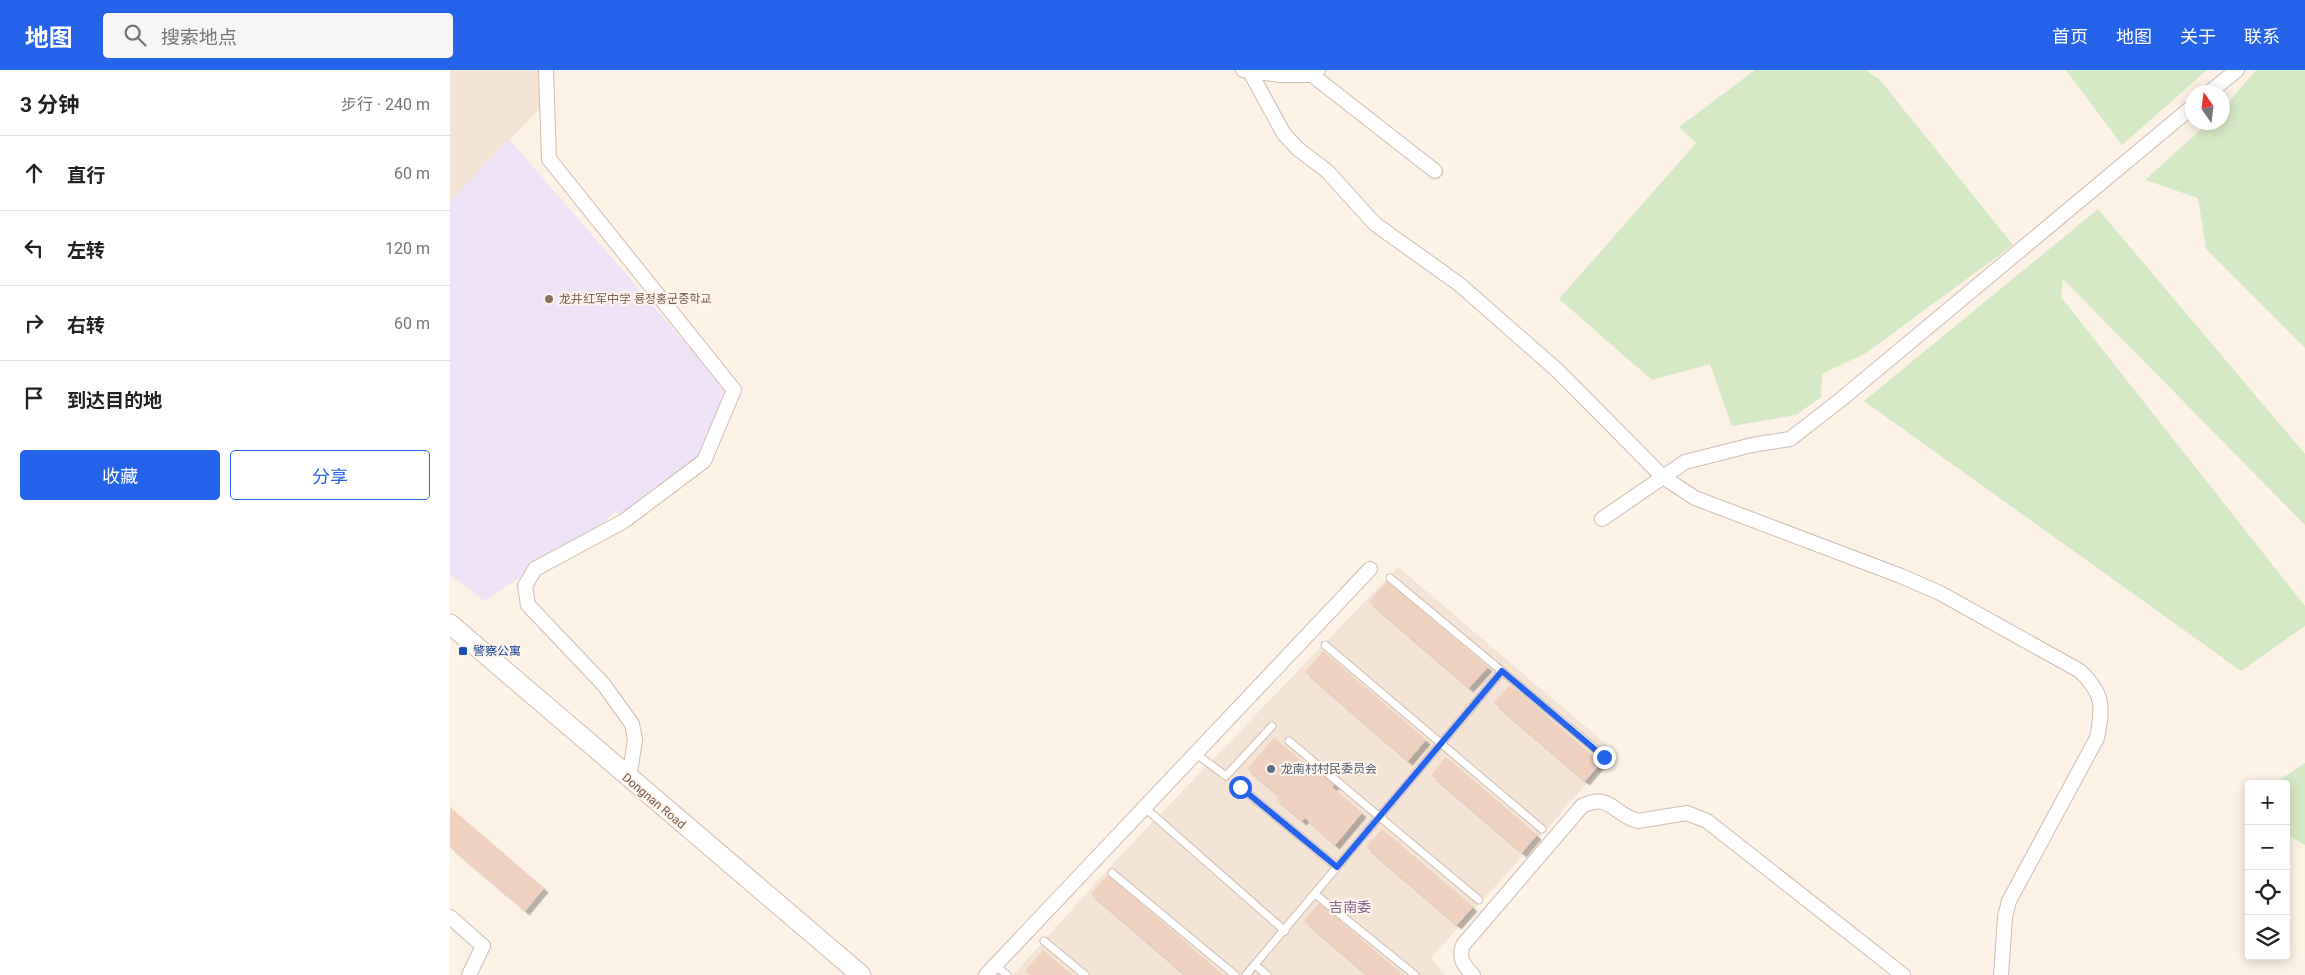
<!DOCTYPE html>
<html lang="zh">
<head>
<meta charset="utf-8">
<style>
  :root { --surface:#fff; --page:#f6f6f6; --text:#222; --muted:#767676; --line:#e0e0e0; --accent:#2563eb }
  body { margin:0; font-family:Roboto,"Noto Sans SC","Noto Sans KR",sans-serif; background:var(--page); color:var(--text) }
  .controls { position:absolute; right:15px; bottom:15px; display:grid; overflow:hidden; border-radius:5px; box-shadow:0 2px 12px #0003 }
  .controls button { width:45px; height:45px; display:grid; place-items:center; padding:0; border:0; border-bottom:1px solid var(--line); background:var(--surface); color:var(--text); font:25px sans-serif }
  .compass { position:absolute; left:1735px; top:15px; width:45px; height:45px; border-radius:50%; background:var(--surface); box-shadow:0 2px 12px #0003; rotate:346deg }
  .stop { position:absolute; width:15px; height:15px; margin:-11px; border:4px solid #2563eb; border-radius:50%; background:#fff }
  .stop.end { background:#2563eb; border-color:#fff; box-shadow:0 1px 5px #0008 }
  .list { margin:0; padding:0; list-style:none }
  h2 { display:flex; justify-content:space-between; align-items:center; height:65px; margin:0; padding:0 20px; font-size:21px }
  h2 small { font-size:16px; font-weight:400; color:var(--muted) }
  .list li { display:grid; grid-template-columns:32px 1fr auto; gap:15px; align-items:center; box-sizing:border-box; height:75px; padding:0 20px; border-top:1px solid var(--line) }
  .list b { display:block; font-size:19px; white-space:nowrap }
  .list em { font-size:16px; font-style:normal; color:var(--muted) }
  .actions { display:flex; gap:10px; padding:15px 20px }
  .actions a { flex:1; padding:11px 0; border:1px solid var(--accent); border-radius:5px; text-align:center; font-size:18px; color:var(--accent) }
  .actions .main { background:var(--accent); color:#fff }
  .icon { flex:none; width:28px; height:28px; fill:none; stroke:currentColor; stroke-width:2; stroke-linecap:round; stroke-linejoin:round }
  .map { position:relative; flex:none; width:1855px; height:905px; overflow:hidden }
  header { display:flex; align-items:center; gap:30px; box-sizing:border-box; height:70px; padding:0 25px; background:var(--accent); color:#fff }
  header strong { font-size:24px }
  nav { display:flex; gap:28px; margin-inline-start:auto; font-size:18px }
  .search { width:350px; height:45px; background:var(--page); display:flex; align-items:center; gap:12px; box-sizing:border-box; padding:0 18px; border-radius:5px; color:var(--muted); font-size:19px }
  main { display:flex }
  aside { flex:1; background:var(--surface) }
  .map>svg:first-child { display:block }
  .residential { fill:#f3e4d5 }
  .education { fill:#efe3f8 }
  .green { fill:#d6e9c5 }
  .building { fill:#f0d0bf; filter:url(#shadow) }
  .lines { fill:none; stroke-linecap:round; stroke-linejoin:round }
  .lane-casing { stroke:#cfbcb0; stroke-width:9 }
  .street-casing { stroke:#cfbcb0; stroke-width:16 }
  .secondary-casing { stroke:#d2bbad; stroke-width:21 }
  .lane { stroke:#fff; stroke-width:7 }
  .street { stroke:#fff; stroke-width:14 }
  .secondary { stroke:#fff; stroke-width:19 }
  .route { stroke:#2563eb; stroke-width:6 }
  .education-dot { fill:#8d6e63; stroke:#fef6ed; stroke-width:2 }
  .transit-dot { fill:#1a4fb4; stroke:#fef6ed; stroke-width:2 }
  .service-dot { fill:#5c6f8a; stroke:#fef6ed; stroke-width:2 }
  .labels { text-anchor:middle; dominant-baseline:central; stroke-width:4; stroke-linejoin:round; paint-order:stroke }
  .education-label { font-size:12px; fill:#785e54; stroke:#fef6ed; text-anchor:start }
  .transit-label { font-size:12px; fill:#164399; stroke:#fef6ed; text-anchor:start }
  .service-label { font-size:12px; fill:#4e5e75; stroke:#fef6ed; text-anchor:start }
  .street-label { font-size:12px; fill:#74584c; stroke:#fef6ed }
  .neighbourhood-label { font-size:14px; fill:#7f6391; stroke:#fef6ed }
</style>
</head>
<body>
<header>
<strong>地图</strong>
<div class="search"><svg class="icon" aria-label="search" viewBox="0 0 24 24"><circle cx="10" cy="10" r="6"/><path d="M15 15l6 6"/></svg>搜索地点</div>
<nav><a>首页</a><a>地图</a><a>关于</a><a>联系</a></nav>
</header>
<main>
<aside>
<h2>3 分钟<small>步行 · 240 m</small></h2>
<ul class="list">
<li><svg class="icon" aria-label="ahead" viewBox="0 0 24 24"><path d="M12 20V5M6 11l6-6 6 6"/></svg><div><b>直行</b></div><em>60 m</em></li>
<li><svg class="icon" aria-label="left" viewBox="0 0 24 24"><path d="M17 20v-9H6M10 6l-5 5 5 5"/></svg><div><b>左转</b></div><em>120 m</em></li>
<li><svg class="icon" aria-label="right" viewBox="0 0 24 24"><path d="M7 20v-9h11M14 6l5 5-5 5"/></svg><div><b>右转</b></div><em>60 m</em></li>
<li><svg class="icon" aria-label="arrive" viewBox="0 0 24 24"><path d="M6 21V4h12l-3 4 3 4H6"/></svg><div><b>到达目的地</b></div></li>
</ul>
<div class="actions"><a class="main">收藏</a><a>分享</a></div>
</aside>
<div class="map">
<svg width="1855" height="905" viewBox="0 0 1855 905">
  <defs>
    <filter id="shadow"><feDropShadow dx="4.5" dy="4.5" stdDeviation="0" flood-color="#0004"/></filter>
  </defs>
  <rect width="100%" height="100%" fill="#fcf2e6"/>
  <!-- residential -->
  <path class="residential" d="M 0,0 L 93,0 L 99,29 L 0,131 Z
    M 948,497 L 1165,682 L 981,888 L 995,905 L 563,905 L 671,785 Z"/>
  <!-- education -->
  <path class="education" d="M 59,69 L 283,328 L 255,393 L 176,447 L 164,442 L 151,455 L 34,531 L 0,504 L 0,131 Z"/>
  <!-- green -->
  <path class="green" d="M 1305,0 L 1416,0 L 1430,10 L 1563,175 L 1416,283 L 1372,304 L 1371,327 L 1346,345 L 1282,356 L 1260,294 L 1202,310 L 1109,229 L 1246,73 L 1229,57 Z
    M 1616,0 L 1757,0 L 1672,75 Z
    M 1806,0 L 1855,0 L 1855,278 L 1756,179 L 1748,128 L 1695,110 L 1758,53 L 1772,52 L 1773,39 Z
    M 1648,139 L 1855,384 L 1855,455 L 1613,209 L 1611,227 L 1855,536 L 1855,556 L 1791,601 L 1414,331 Z
    M 1855,693 L 1855,775 L 1836,764 L 1836,714 L 1823,714 Z"/>
  <!-- building -->
  <path class="building" d="M 937,511 L 1038,597 L 1019,618 L 919,532 Z
    M 873,581 L 976,670 L 958,691 L 855,602 Z
    M 1060,615 L 1151,693 L 1135,711 L 1044,633 Z
    M 824,668 L 856,695 L 859,691 L 885,714 L 882,717 L 912,743 L 885,775 L 855,748 L 852,751 L 826,729 L 829,726 L 797,699 Z
    M 996,687 L 1087,765 L 1072,783 L 981,705 Z
    M 0,737 L 94,818 L 75,841 L 0,777 Z
    M 932,759 L 1023,837 L 1007,855 L 916,777 Z
    M 658,805 L 773,905 L 735,905 L 641,824 Z
    M 869,833 L 953,905 L 917,905 L 854,851 Z
    M 593,880 L 622,905 L 580,905 L 575,901 Z"/>
  <g class="lines">
    <!-- lane casing -->
    <g class="lane-casing">
      <path id="lane" d="M 940,508 L 1155,687
        M 875,575 L 1092,759
        M 839,671 L 1029,830
        M 745,683 L 776,706 L 822,656
        M 790,717 L 887,797
        M 694,737 L 835,861
        M 662,803 L 785,905
        M 865,824 L 965,905
        M 594,871 L 635,905
        M 545,895 L 557,905
        M 805,895 L 817,905
        M 796,905 L 1052,601"/>
    </g>
    <!-- street casing -->
    <g class="street-casing">
      <path id="street" d="M 96,0 L 99,89 L 284,320 L 254,391 L 174,451 L 85,499 L 75,516 L 78,535 L 154,615 L 182,654 L 185,670 L 179,709
        M 793,0 L 830,5 L 862,5
        M 868,0 L 862,5 L 985,101
        M 800,2 L 834,64 L 848,79 L 877,101 L 925,154 L 1009,214 L 1108,301 L 1213,407 L 1245,428 L 1451,506 L 1490,523 L 1630,601 C 1654,624 1653,637 1647,668 L 1559,831 L 1555,847 L 1551,905
        M 1760,22 L 1787,0
        M 1152,449 L 1235,392 L 1302,375 L 1340,369 L 1389,331 L 1742,37
        M 0,847 L 33,876 L 19,905
        M 536,905 L 920,499
        M 1023,905 C 1014,896 1008,888 1013,875 L 1132,736 C 1161,722 1163,745 1188,751 L 1237,743 L 1257,751 L 1453,905"/>
    </g>
    <!-- secondary casing -->
    <g class="secondary-casing">
      <path id="secondary" d="M 0,554 L 411,905"/>
    </g>
    <!-- lane -->
    <use href="#lane" class="lane"/>
    <!-- street -->
    <use href="#street" class="street"/>
    <!-- secondary -->
    <use href="#secondary" class="secondary"/>
  </g>
  <g class="lines">
    <!-- route -->
    <path class="route" d="M 790,717 L 887,797 L 1052,601 L 1154,687"/>
  </g>
  <!-- markers -->
  <circle class="education-dot" cx="99" cy="229" r="5"/>
  <rect class="transit-dot" x="8" y="576" width="10" height="10" rx="2.5"/>
  <circle class="service-dot" cx="821" cy="699" r="5"/>
  <g class="labels">
    <!-- education labels -->
    <g class="education-label">
      <text x="109" y="229">龙井红军中学 룡정홍군중학교</text>
    </g>
    <!-- transit labels -->
    <g class="transit-label">
      <text x="23" y="581">警察公寓</text>
    </g>
    <!-- service labels -->
    <g class="service-label">
      <text x="831" y="699">龙南村村民委员会</text>
    </g>
    <!-- street labels -->
    <g class="street-label">
      <text transform="translate(204 731) rotate(40)">Dongnan Road</text>
    </g>
    <!-- neighbourhood labels -->
    <g class="neighbourhood-label">
      <text x="900" y="837">吉南委</text>
    </g>
  </g>
</svg>
<div class="controls">
<button>+</button>
<button>−</button>
<button><svg class="icon" aria-label="locate" viewBox="0 0 24 24"><circle cx="12" cy="12" r="6"/><path d="M12 2v4M12 18v4M2 12h4M18 12h4"/></svg></button>
<button><svg class="icon" aria-label="layers" viewBox="0 0 24 24"><path d="M12 4l9 5-9 5-9-5zM3 14l9 5 9-5"/></svg></button>
</div>
<svg class="compass" viewBox="-18 -18 36 36"><path d="M0-13l5 13h-10z" fill="#e53935"/><path d="M0 13l5-13h-10z" fill="#767676"/></svg>
<div class="stop" style="left:790px;top:717px"></div>
<div class="stop end" style="left:1154px;top:687px"></div>
</div>
</main>
</body>
</html>
